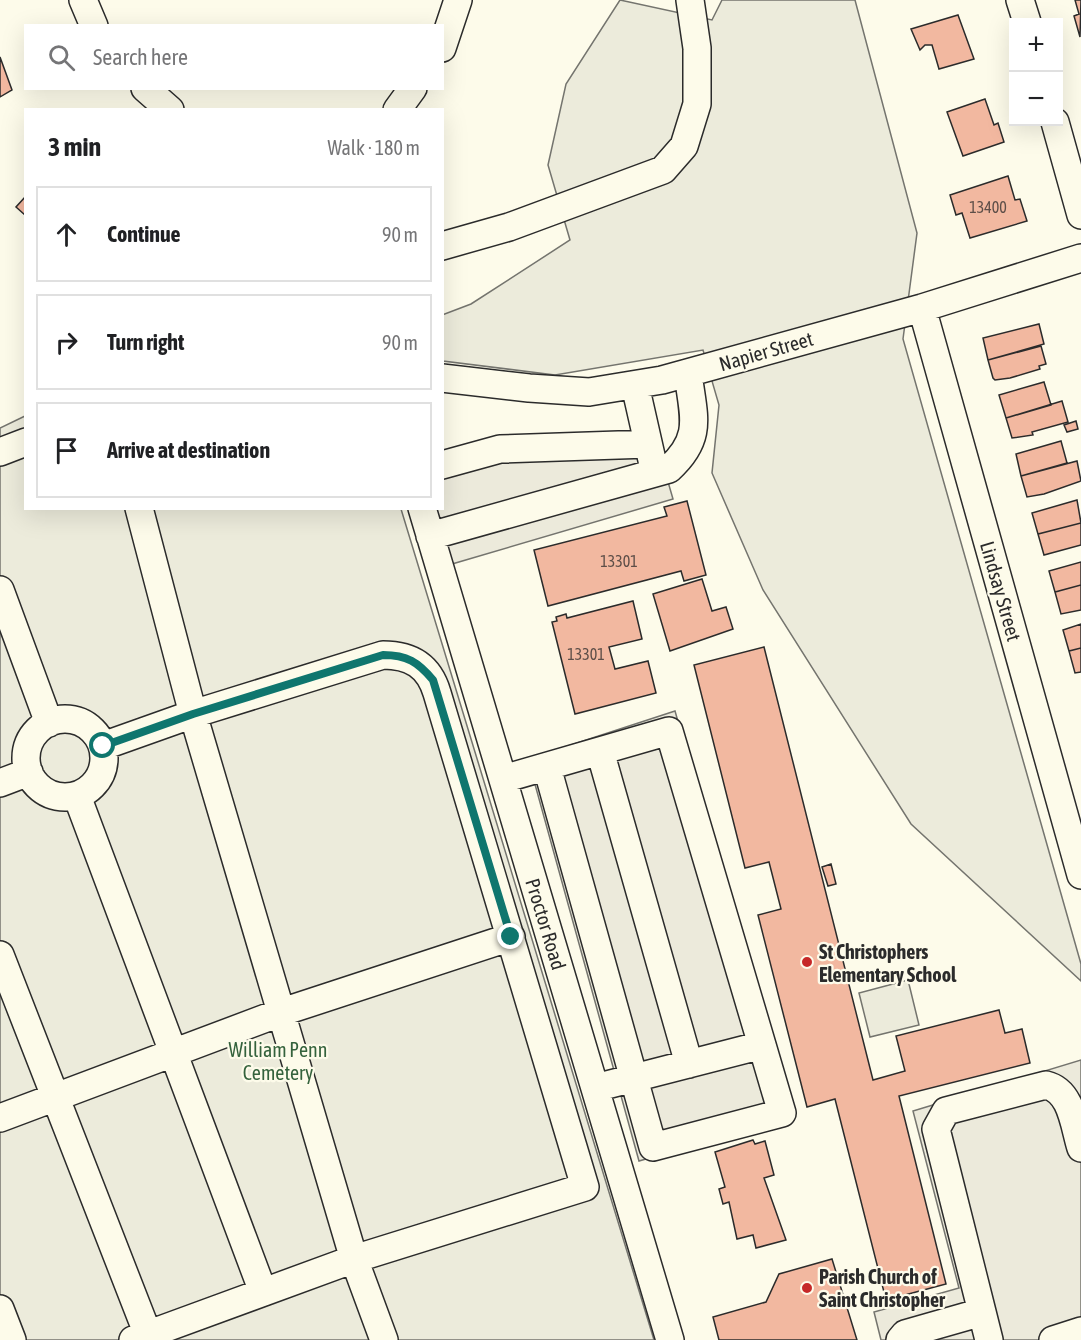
<!DOCTYPE html>
<html lang="en">
<head>
<meta charset="utf-8">
<style>
  :root { --surface:#fff; --page:#f2f2f2; --text:#202124; --muted:#757577; --line:#e0e0e0 }
  body { margin:0; font-family:"Asap Condensed",sans-serif; background:var(--page); color:var(--text) }
  .controls { position:absolute; right:18px; top:18px; display:grid; overflow:hidden; border-radius:0px; box-shadow:0 6px 24px #0002 }
  .controls button { width:54px; height:54px; display:grid; place-items:center; padding:0; border:0; border-bottom:2px solid var(--line); background:var(--surface); color:var(--text); font:30px sans-serif }
  .stop { position:absolute; width:18px; height:18px; margin:-14px; border:4px solid #0f766e; border-radius:50%; background:#fff }
  .stop.end { background:#0f766e; border-color:#fff; box-shadow:0 2px 6px #0008 }
  .list { margin:0; padding:0; list-style:none }
  h2 { display:flex; justify-content:space-between; align-items:center; height:78px; margin:0; padding:0 24px; font-size:26px }
  h2 small { font-size:20px; font-weight:400; color:var(--muted) }
  .list li { display:grid; grid-template-columns:39px 1fr auto; gap:18px; align-items:center; box-sizing:border-box; height:96px; margin:0 12px 12px; padding:0 12px; border:2px solid var(--line); border-radius:0px }
  .list b { display:block; font-size:22px; white-space:nowrap }
  .list em { font-size:20px; font-style:normal; color:var(--muted) }
  .icon { flex:none; width:33px; height:33px; fill:none; stroke:currentColor; stroke-width:2; stroke-linecap:round; stroke-linejoin:round }
  .map { position:relative; flex:none; width:1081px; height:1340px; overflow:hidden }
  .search { position:absolute; background:var(--surface); box-shadow:0 6px 24px #0002; left:24px; top:24px; width:420px; height:66px; display:flex; align-items:center; gap:15px; box-sizing:border-box; padding:0 21px; border-radius:0px; color:var(--muted); font-size:22px }
  .panel { position:absolute; background:var(--surface); box-shadow:0 6px 24px #0002; left:24px; top:108px; width:420px; height:402px; border-radius:0px }
  .map>svg:first-child { display:block }
  .green { fill:#ecebdb; stroke:#74746e; stroke-width:1.5 }
  .parking { fill:#eceadb; stroke:#74746e; stroke-width:1.5 }
  .building { fill:#f2b8a0; stroke:#2b2b2b; stroke-width:1.5 }
  .lines { fill:none; stroke-linecap:round; stroke-linejoin:round }
  .minor-casing { stroke:#2b2b2b; stroke-width:30 }
  .minor { stroke:#fdfbea; stroke-width:27 }
  .route { stroke:#0f766e; stroke-width:8 }
  .poi-dot { fill:#c62828; stroke:#fdfbea; stroke-width:2 }
  .labels { text-anchor:middle; dominant-baseline:central; stroke-width:4.5; stroke-linejoin:round; paint-order:stroke }
  .number-label { font-size:16px; fill:#5d4e48 }
  .street-label { font-size:20px; fill:#2b2b2b; stroke:#fdfbea }
  .poi-label { font-size:20px; font-weight:bold; fill:#2b2b2b; stroke:#fdfbea; text-anchor:start }
  .park-label { font-size:20px; fill:#34623c; stroke:#fdfbea }
</style>
</head>
<body>
<div class="map">
<svg width="1081" height="1340" viewBox="0 0 1081 1340">
  <rect width="100%" height="100%" fill="#fdfbea"/>
  <!-- green -->
  <path class="green" d="M 620,0 L 712,20 L 722,0 L 855,0 L 917,233 L 903,339 L 1081,964 L 1081,981 L 911,824 L 763,590 L 712,473 L 719,405 L 703,350 L 555,375 L 443,361 L 442,315 L 471,304 L 570,240 L 548,165 L 566,84 Z
    M 25,416 L 26,508 L 401,509 L 654,1340 L 0,1340 L 0,428 Z
    M 908,980 L 919,1025 L 870,1037 L 859,993 Z"/>
  <!-- parking -->
  <path class="parking" d="M 655,437 L 673,499 L 452,564 L 435,509 L 442,508 L 443,453 Z
    M 675,711 L 791,1117 L 639,1161 L 528,759 Z
    M 1081,1060 L 1081,1340 L 881,1340 L 874,1312 L 959,1288 L 913,1111 Z"/>
  <!-- building -->
  <path class="building" d="M 1075,0 L 1081,0 L 1080,37 L 1074,16 L 1079,14 Z
    M 958,15 L 974,59 L 939,69 L 932,45 L 925,45 L 920,50 L 911,29 Z
    M 0,57 L 12,90 L 0,97 Z
    M 985,99 L 994,125 L 998,123 L 1004,142 L 963,156 L 947,112 Z
    M 1008,176 L 1015,200 L 1020,199 L 1027,221 L 970,238 L 962,213 L 956,215 L 950,195 Z
    M 26,196 L 26,215 L 25,215 L 16,207 Z
    M 1039,324 L 1044,344 L 988,360 L 983,338 Z
    M 1041,346 L 1046,364 L 1039,366 L 1040,369 L 1010,378 L 995,380 L 993,378 L 988,360 Z
    M 1044,382 L 1051,405 L 1006,418 L 999,395 Z
    M 1062,401 L 1068,422 L 1032,432 L 1033,435 L 1012,438 L 1006,418 Z
    M 1076,421 L 1078,429 L 1067,432 L 1064,425 Z
    M 1061,441 L 1067,463 L 1021,476 L 1016,454 Z
    M 1077,461 L 1081,481 L 1044,494 L 1027,497 L 1021,476 Z
    M 1077,500 L 1081,523 L 1038,534 L 1032,513 Z
    M 687,501 L 706,575 L 684,581 L 681,571 L 548,606 L 534,550 L 667,516 L 664,507 Z
    M 1081,523 L 1081,545 L 1044,555 L 1038,534 Z
    M 1081,562 L 1081,585 L 1055,592 L 1049,571 Z
    M 702,579 L 712,611 L 726,607 L 733,629 L 670,651 L 653,594 Z
    M 1081,585 L 1081,610 L 1061,614 L 1055,592 Z
    M 633,601 L 642,639 L 609,647 L 615,669 L 648,661 L 656,693 L 575,714 L 552,622 L 557,621 L 556,617 L 566,614 L 567,618 Z
    M 1081,624 L 1081,648 L 1069,651 L 1063,630 Z
    M 764,647 L 873,1080 L 905,1071 L 896,1036 L 999,1010 L 1005,1033 L 1022,1029 L 1030,1063 L 899,1096 L 946,1284 L 886,1300 L 835,1099 L 807,1107 L 758,915 L 781,909 L 769,862 L 745,868 L 694,665 Z
    M 1081,648 L 1081,672 L 1075,673 L 1069,651 Z
    M 831,864 L 836,884 L 828,886 L 822,867 Z
    M 753,1140 L 755,1144 L 765,1141 L 774,1175 L 764,1178 L 786,1240 L 756,1248 L 753,1235 L 737,1239 L 729,1202 L 723,1204 L 719,1189 L 725,1187 L 715,1152 Z
    M 832,1259 L 857,1340 L 719,1340 L 713,1317 L 766,1302 L 779,1274 Z"/>
  <g class="lines">
    <!-- minor casing -->
    <g class="minor-casing">
      <path id="minor" d="M 83,0 L 94,26
        M 1020,0 L 1027,22
        M 442,48 L 458,0
        M 145,88 L 170,110
        M 397,110 L 413,88
        M 1055,122 L 1081,215
        M 442,246 L 509,227 L 663,170 L 684,146 L 697,104 L 697,48 L 690,0
        M 922,308 L 1081,875
        M 442,378 L 529,388 L 589,392 L 662,380 L 922,308 L 1081,258
        M 635,385 L 652,460
        M 0,452 L 26,442
        M 442,465 L 500,449 L 648,444
        M 139,508 L 193,714 L 353,1256 L 384,1340
        M 422,508 L 670,1340
        M 430,536 L 669,469 C 704,437 693,416 688,373
        M 0,590 L 49,723
        M26 758a39 39 0 1 1 78 0a39 39 0 1 1-78 0Z
        M 103,746 L 193,714 L 383,655 C 411,655 429,666 437,693 L 585,1187 L 354,1259 L 133,1340
        M 600,751 L 689,1064
        M 547,767 L 653,1147 L 782,1113 L 762,1045
        M 503,779 L 669,731 L 762,1045 L 595,1088
        M 0,783 L 29,772
        M 77,796 L 263,1292
        M 0,955 L 150,1340
        M 0,1118 L 282,1012 L 511,937
        M 0,1309 L 12,1340
        M 982,1312 L 989,1340
        M 900,1340 L 905,1334 L 982,1312 L 936,1129 L 946,1111 L 1046,1085 C 1072,1091 1074,1126 1081,1148
        M 1053,1340 L 1081,1331"/>
    </g>
    <!-- minor -->
    <use href="#minor" class="minor"/>
  </g>
  <g class="lines">
    <!-- route -->
    <path class="route" d="M 103,746 L 193,714 L 383,655 C 407,655 418,662 433,680 L 511,937"/>
  </g>
  <!-- markers -->
  <g class="poi-dot">
    <circle cx="807" cy="962" r="6"/>
    <circle cx="807" cy="1288" r="6"/>
  </g>
  <g class="labels">
    <!-- number labels -->
    <g class="number-label">
      <text x="988" y="207">13400</text>
      <text x="619" y="561">13301</text>
      <text x="586" y="654">13301</text>
    </g>
    <!-- street labels -->
    <g class="street-label">
      <text transform="translate(766 351) rotate(-16)">Napier Street</text>
      <text transform="translate(1001 591) rotate(74)">Lindsay Street</text>
      <text transform="translate(546 924) rotate(73)">Proctor Road</text>
    </g>
    <!-- poi labels -->
    <g class="poi-label">
      <text x="819" y="951">St Christophers<tspan x="819" dy="23">Elementary School</tspan></text>
      <text x="819" y="1276">Parish Church of<tspan x="819" dy="23">Saint Christopher</tspan></text>
    </g>
    <!-- park labels -->
    <g class="park-label">
      <text x="278" y="1049">William Penn<tspan x="278" dy="23">Cemetery</tspan></text>
    </g>
  </g>
</svg>
<div class="controls">
<button>+</button>
<button>−</button>
</div>
<div class="stop" style="left:103px;top:746px"></div>
<div class="stop end" style="left:511px;top:937px"></div>
<div class="search"><svg class="icon" aria-label="search" viewBox="0 0 24 24"><circle cx="10" cy="10" r="6"/><path d="M15 15l6 6"/></svg>Search here</div>
<section class="panel">
<h2>3 min<small>Walk · 180 m</small></h2>
<ul class="list">
<li><svg class="icon" aria-label="ahead" viewBox="0 0 24 24"><path d="M12 20V5M6 11l6-6 6 6"/></svg><div><b>Continue</b></div><em>90 m</em></li>
<li><svg class="icon" aria-label="right" viewBox="0 0 24 24"><path d="M7 20v-9h11M14 6l5 5-5 5"/></svg><div><b>Turn right</b></div><em>90 m</em></li>
<li><svg class="icon" aria-label="arrive" viewBox="0 0 24 24"><path d="M6 21V4h12l-3 4 3 4H6"/></svg><div><b>Arrive at destination</b></div></li>
</ul>
</section>
</div>
</body>
</html>
